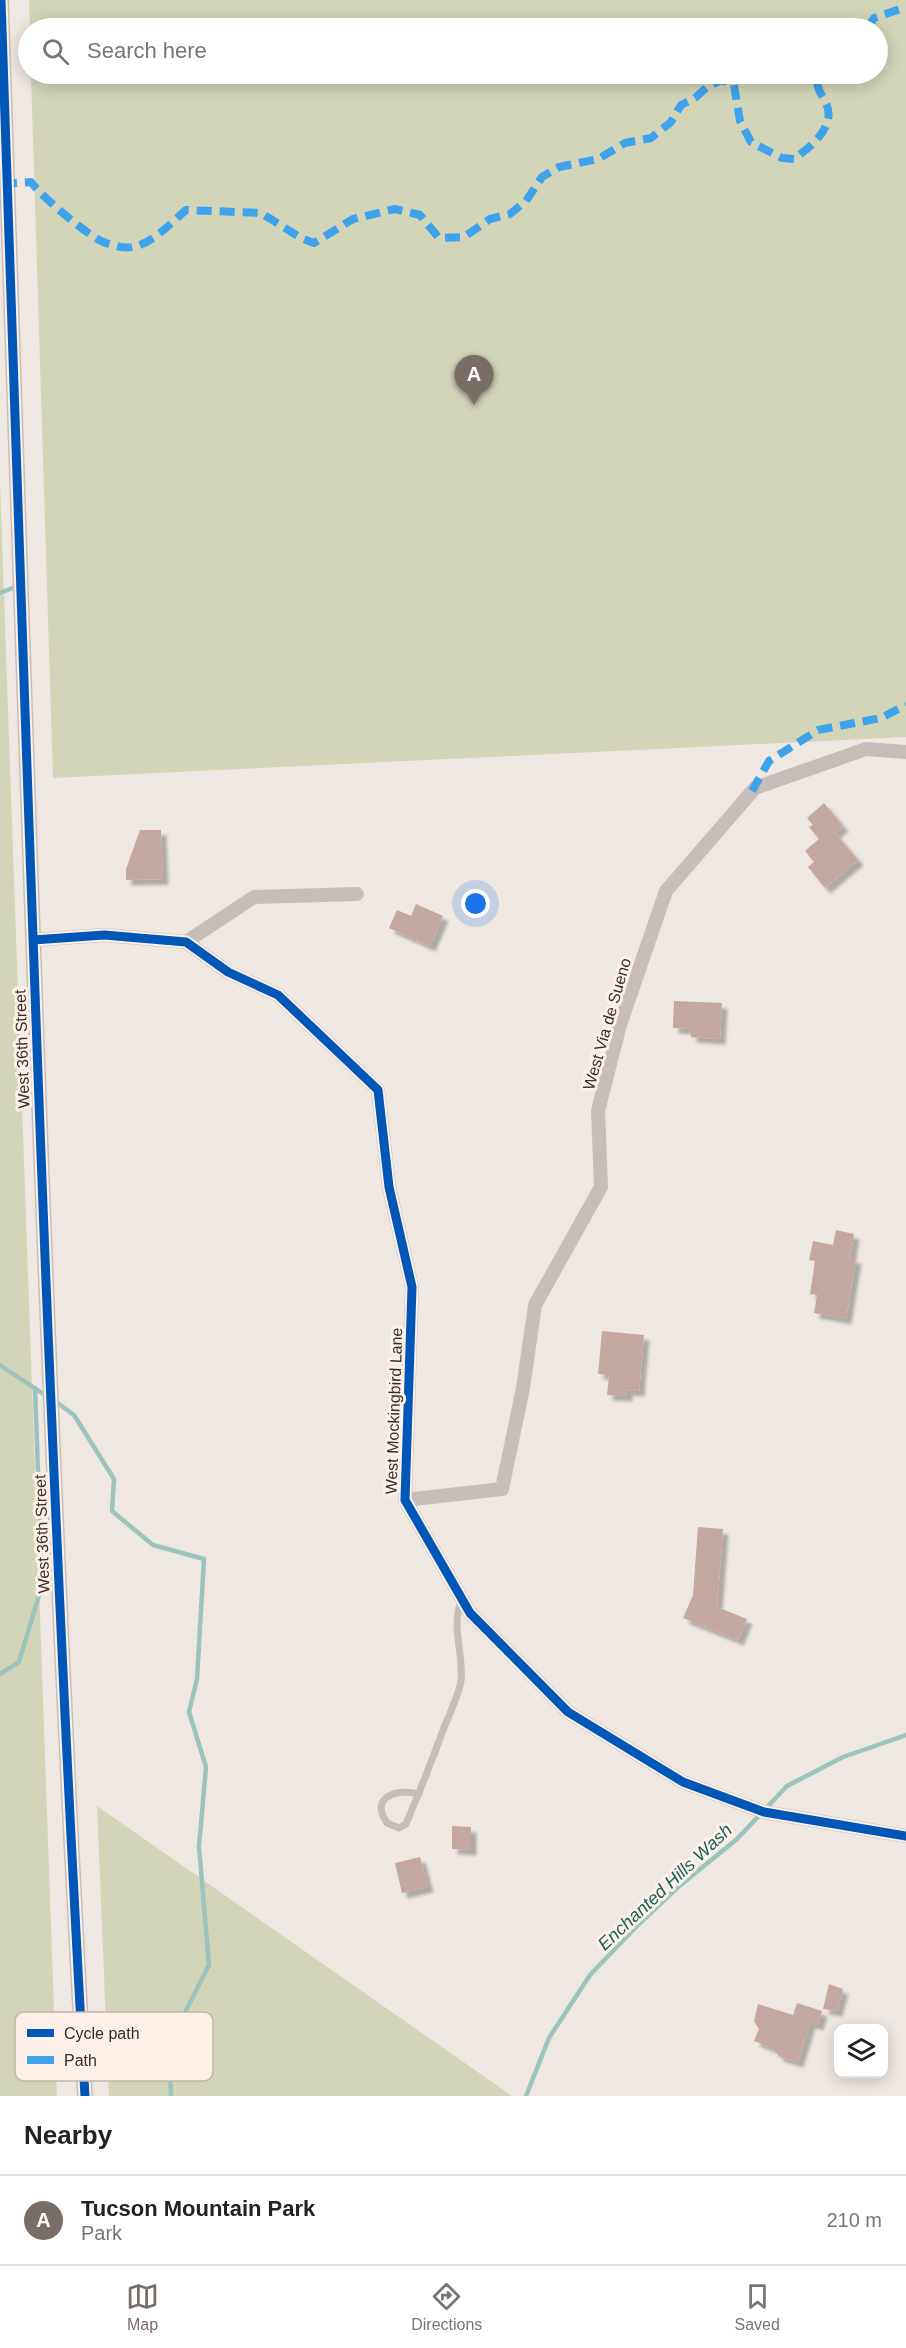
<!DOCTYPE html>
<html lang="en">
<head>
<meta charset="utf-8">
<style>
  :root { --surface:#fff; --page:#f6f6f6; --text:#222; --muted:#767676; --line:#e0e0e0; --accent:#796d68 }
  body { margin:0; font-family:Helvetica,sans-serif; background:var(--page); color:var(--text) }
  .controls { position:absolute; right:18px; bottom:18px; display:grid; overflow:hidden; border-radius:12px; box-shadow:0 3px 15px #0003 }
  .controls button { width:54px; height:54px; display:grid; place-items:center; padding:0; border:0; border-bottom:2px solid var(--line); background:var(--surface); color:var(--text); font:30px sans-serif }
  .you { position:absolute; left:476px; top:904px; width:21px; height:21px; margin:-15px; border:4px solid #fff; border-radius:50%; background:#1a73e8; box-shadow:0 0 0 9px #1a73e833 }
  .badge { display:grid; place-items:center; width:39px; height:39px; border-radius:50%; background:var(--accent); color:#fff; font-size:20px; font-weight:700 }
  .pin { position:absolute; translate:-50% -50px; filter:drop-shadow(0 2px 3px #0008) }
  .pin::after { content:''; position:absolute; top:32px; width:21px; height:18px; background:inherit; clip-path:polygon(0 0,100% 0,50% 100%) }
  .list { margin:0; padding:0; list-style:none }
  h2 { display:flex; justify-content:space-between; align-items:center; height:78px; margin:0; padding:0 24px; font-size:26px }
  h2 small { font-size:20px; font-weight:400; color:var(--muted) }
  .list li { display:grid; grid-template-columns:39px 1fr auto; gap:18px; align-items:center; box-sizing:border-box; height:90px; padding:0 24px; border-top:2px solid var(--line) }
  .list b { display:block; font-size:22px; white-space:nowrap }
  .list p { margin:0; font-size:20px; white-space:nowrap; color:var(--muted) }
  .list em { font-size:20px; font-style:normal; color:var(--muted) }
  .icon { flex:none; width:33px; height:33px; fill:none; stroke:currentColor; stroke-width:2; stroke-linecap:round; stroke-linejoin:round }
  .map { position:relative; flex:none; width:906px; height:2096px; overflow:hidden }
  .search { position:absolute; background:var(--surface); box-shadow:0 3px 15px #0003; left:18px; right:18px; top:18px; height:66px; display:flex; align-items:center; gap:15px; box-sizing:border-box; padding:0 21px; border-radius:33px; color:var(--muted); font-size:22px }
  .sheet { height:168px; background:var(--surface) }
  nav { display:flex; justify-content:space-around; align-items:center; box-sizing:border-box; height:84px; border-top:2px solid var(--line); background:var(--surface); font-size:16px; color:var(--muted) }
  nav a { display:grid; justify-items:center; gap:3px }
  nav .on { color:var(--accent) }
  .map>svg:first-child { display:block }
  .green { fill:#d3d5b9 }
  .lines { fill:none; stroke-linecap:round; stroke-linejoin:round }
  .stream { stroke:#9bc4bf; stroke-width:4.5 }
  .building { fill:#c5a7a1; filter:url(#shadow) }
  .service { stroke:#c8beb9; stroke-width:7 }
  .minor { stroke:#c8beb9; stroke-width:14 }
  .tertiary { stroke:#c8beb9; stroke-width:16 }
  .quiet { stroke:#3fa3eb; stroke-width:8; stroke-dasharray:15 8; stroke-linecap:butt }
  .cycleway-casing { stroke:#fcf0e8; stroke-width:13 }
  .cycleway { stroke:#0057b8; stroke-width:9 }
  .labels { text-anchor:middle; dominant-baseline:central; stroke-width:6; stroke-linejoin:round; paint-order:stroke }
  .street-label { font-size:16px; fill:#392b27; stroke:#fcf0e8 }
  .water-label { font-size:18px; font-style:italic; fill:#18605c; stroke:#fcf0e8 }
  .key { fill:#fcf0e8; stroke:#c2b5ae; stroke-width:1.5 }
  .key-label { font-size:16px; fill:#392b27 }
</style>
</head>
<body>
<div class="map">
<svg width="906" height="2096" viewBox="0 0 906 2096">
  <defs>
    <filter id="shadow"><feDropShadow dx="5.5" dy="5.5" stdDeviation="1.5" flood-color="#0004"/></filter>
  </defs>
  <rect width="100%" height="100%" fill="#efe7e1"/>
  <!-- green -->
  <path class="green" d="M 29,0 L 906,0 L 906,737 L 53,778 L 31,74 L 878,74 L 878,28 L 30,28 Z
    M 0,483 L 57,2096 L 0,2096 Z
    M 97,1806 L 512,2096 L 109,2096 Z"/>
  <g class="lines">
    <!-- stream -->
    <path class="stream" d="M 0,593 L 18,586
      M 0,1365 L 45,1395
      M 55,1401 L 74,1415 L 114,1479 L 112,1511 L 153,1545 L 204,1559 L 197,1679 L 189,1712 L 206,1767 L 199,1847 L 209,1965 L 169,2044 L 171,2096
      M 0,1674 L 19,1662 L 42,1585 L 35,1388
      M 526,2096 L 549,2038 L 590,1975 L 639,1924 L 677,1888 L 737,1839 L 787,1786 L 843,1757 L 906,1735"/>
  </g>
  <!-- building -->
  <path class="building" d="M 824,803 L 843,826 L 835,833 L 858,860 L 825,888 L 808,867 L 814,862 L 805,851 L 819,839 L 809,827 L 813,825 L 807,818 Z
    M 140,830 L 161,830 L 163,879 L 126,880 L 126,869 Z
    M 416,904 L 443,916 L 430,946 L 389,928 L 397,910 L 411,916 Z
    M 674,1001 L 722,1003 L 720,1039 L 691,1037 L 691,1029 L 673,1028 Z
    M 836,1230 L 854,1234 L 850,1258 L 856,1258 L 846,1319 L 814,1313 L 817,1295 L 810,1294 L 815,1261 L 809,1260 L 813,1241 L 833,1245 Z
    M 602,1331 L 644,1335 L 639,1391 L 627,1390 L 627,1396 L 607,1395 L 609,1375 L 598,1374 Z
    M 698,1527 L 723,1529 L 717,1607 L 747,1619 L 738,1640 L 683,1618 L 693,1595 Z
    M 452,1826 L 471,1827 L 471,1850 L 452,1849 Z
    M 420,1857 L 428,1887 L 402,1893 L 395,1863 Z
    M 829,1984 L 843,1989 L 837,2011 L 823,2009 Z
    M 797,2003 L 822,2011 L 818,2025 L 810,2023 L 798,2062 L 780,2057 L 772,2048 L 754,2041 L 759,2029 L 754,2021 L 758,2004 L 793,2015 Z"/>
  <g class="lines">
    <!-- service -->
    <path class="service" d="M 419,1794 C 397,1788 369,1797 387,1823 L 399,1828 L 406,1824 C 420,1791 433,1758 445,1725 C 451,1711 458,1696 461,1681 C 464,1654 450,1625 462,1599"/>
    <!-- minor -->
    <path class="minor" d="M 33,940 L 104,935 L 186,942 L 228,972 L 278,995 L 378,1090 L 389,1187 L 412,1287 L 405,1500 L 470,1613 L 568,1712 L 683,1782 L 764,1812 L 906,1836
      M 186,942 L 254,897 L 357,894
      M 405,1500 L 502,1489 L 523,1388 L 535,1305 L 601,1187 L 598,1111 L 620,1025 L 666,891 L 755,788 L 866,749 L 906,752"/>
    <!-- tertiary -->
    <path class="tertiary" d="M 1,0 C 25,699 45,1398 85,2096"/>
    <!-- quiet -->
    <path class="quiet" d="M 868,28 L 874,18 L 906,7
      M 2,184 L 31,182 C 42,197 85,233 101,241 C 110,245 124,249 133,247 C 153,243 171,223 186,210 L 261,213 L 301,238 L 314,243 L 353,219 L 395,209 L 420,215 L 439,238 L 464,237 L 490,219 L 510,214 L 526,201 L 542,177 L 559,167 L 598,159 L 625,143 L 651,138 L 671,122 L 681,105 L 695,98 L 707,87 L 722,80 L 734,85 L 740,121 L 751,142 L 782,158 L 794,159 C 810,147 837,127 826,103 C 820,91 815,88 818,74
      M 752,791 L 769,761 L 818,730 L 881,718 L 906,705"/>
    <!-- cycleway casing -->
    <g class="cycleway-casing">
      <path id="cycleway" d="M 1,0 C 25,699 45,1398 85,2096
        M 33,940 L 104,935 L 186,942 L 228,972 L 278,995 L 378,1090 L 389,1187 L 412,1287 L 405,1500 L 470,1613 L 568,1712 L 683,1782 L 764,1812 L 906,1836"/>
    </g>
    <!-- cycleway -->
    <use href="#cycleway" class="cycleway"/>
  </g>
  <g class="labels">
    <!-- street labels -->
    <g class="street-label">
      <text transform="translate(607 1024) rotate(-74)">West Via de Sueno</text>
      <text transform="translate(22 1049) rotate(-92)">West 36th Street</text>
      <text transform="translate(394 1411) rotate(-88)">West Mockingbird Lane</text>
      <text transform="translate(42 1534) rotate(-92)">West 36th Street</text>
    </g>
    <!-- water labels -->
    <g class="water-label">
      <text transform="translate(665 1887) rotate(-43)">Enchanted Hills Wash</text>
    </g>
  </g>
  <!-- legend -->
  <rect x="15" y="2012" width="198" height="69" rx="9" class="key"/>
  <rect x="27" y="2029" width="27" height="8" fill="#0057b8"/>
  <rect x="27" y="2056" width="27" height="8" fill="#3fa3eb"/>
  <g class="key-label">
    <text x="64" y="2039">Cycle path</text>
    <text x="64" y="2066">Path</text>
  </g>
</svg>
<div class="controls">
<button><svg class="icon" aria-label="layers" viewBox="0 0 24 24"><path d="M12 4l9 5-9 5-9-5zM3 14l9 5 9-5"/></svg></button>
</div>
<div class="you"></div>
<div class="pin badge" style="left:474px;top:405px">A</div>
<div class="search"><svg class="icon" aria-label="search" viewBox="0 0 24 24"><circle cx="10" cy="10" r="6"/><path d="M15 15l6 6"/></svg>Search here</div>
</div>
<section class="sheet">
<h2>Nearby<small></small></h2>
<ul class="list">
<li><span class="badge">A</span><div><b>Tucson Mountain Park</b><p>Park</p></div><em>210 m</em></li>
</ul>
</section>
<nav>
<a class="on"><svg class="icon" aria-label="map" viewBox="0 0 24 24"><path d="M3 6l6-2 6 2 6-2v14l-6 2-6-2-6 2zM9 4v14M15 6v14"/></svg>Map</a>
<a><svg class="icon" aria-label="directions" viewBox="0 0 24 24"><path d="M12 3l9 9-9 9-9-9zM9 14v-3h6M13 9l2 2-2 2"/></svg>Directions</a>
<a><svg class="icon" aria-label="saved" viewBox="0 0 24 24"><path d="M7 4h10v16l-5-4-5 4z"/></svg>Saved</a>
</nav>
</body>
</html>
